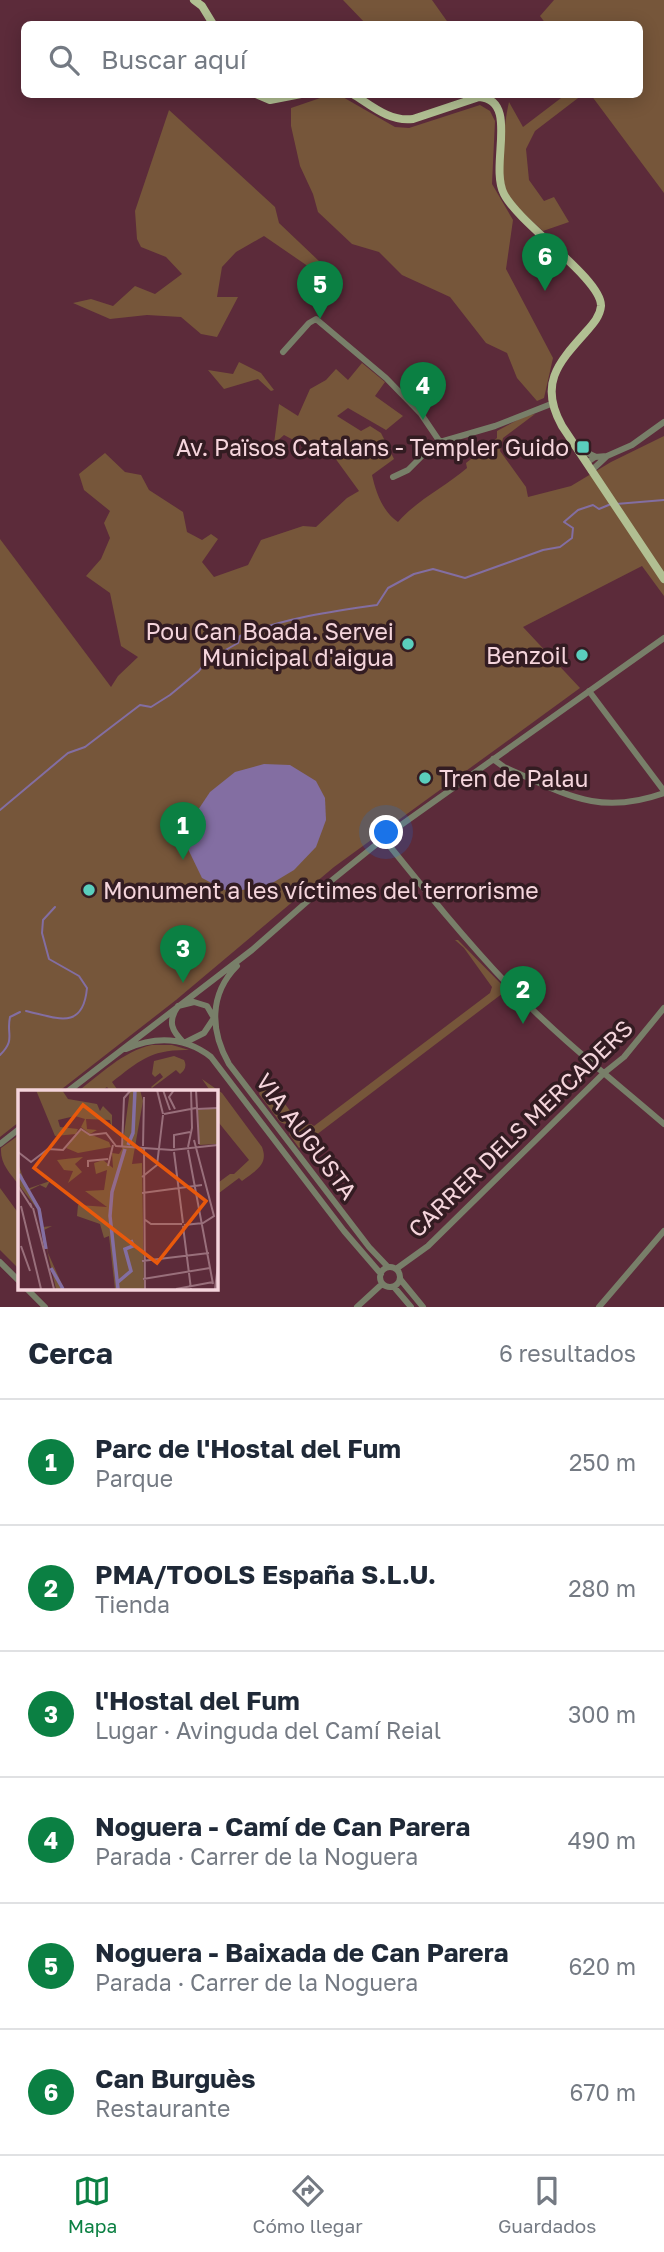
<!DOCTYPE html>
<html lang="es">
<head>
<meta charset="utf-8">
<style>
  :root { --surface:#fff; --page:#f2f2f3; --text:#1f2937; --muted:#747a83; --line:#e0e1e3; --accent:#0b8043 }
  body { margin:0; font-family:"Golos Text",sans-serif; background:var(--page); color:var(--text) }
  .you { position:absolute; left:387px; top:833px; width:24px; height:24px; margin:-18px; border:5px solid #fff; border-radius:50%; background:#1a73e8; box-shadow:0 0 0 10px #1a73e833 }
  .badge { display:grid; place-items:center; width:46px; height:46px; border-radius:50%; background:var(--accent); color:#fff; font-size:23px; font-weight:700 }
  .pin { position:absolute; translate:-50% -58px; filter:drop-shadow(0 2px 4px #0008) }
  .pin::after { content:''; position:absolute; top:37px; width:24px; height:21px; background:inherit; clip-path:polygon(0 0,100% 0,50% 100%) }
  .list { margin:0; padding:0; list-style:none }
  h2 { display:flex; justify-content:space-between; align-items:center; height:91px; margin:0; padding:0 28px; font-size:30px }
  h2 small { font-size:23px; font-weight:400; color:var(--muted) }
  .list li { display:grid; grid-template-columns:46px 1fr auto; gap:21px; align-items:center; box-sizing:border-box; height:126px; padding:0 28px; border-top:2px solid var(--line) }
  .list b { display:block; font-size:26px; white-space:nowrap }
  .list p { margin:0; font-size:23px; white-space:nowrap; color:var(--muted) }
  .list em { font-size:23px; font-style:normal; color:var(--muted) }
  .icon { flex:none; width:38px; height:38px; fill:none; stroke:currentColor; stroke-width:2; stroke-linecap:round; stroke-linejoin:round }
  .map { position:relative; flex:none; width:664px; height:1307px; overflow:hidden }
  .search { position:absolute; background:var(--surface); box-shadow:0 4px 18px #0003; left:21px; right:21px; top:21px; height:77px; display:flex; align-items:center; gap:18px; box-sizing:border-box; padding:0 24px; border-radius:10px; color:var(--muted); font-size:26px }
  .sheet { height:847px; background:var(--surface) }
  nav { display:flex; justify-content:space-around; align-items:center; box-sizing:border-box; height:98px; border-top:2px solid var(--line); background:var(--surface); font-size:19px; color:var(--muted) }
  nav a { display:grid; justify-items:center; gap:4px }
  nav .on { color:var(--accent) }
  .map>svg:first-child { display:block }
  .green { fill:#76563a }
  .water { fill:#836ea2 }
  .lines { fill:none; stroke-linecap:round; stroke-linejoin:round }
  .stream { stroke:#836ea2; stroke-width:2 }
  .minor { stroke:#787f69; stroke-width:6 }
  .major { stroke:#b1bf92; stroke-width:8 }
  .poi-dot { fill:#5acebd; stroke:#331c22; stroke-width:2.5 }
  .labels { text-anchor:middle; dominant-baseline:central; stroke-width:7; stroke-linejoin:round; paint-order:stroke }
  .poi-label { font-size:23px; fill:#f5d5dc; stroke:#331c22; text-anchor:end }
  .street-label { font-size:23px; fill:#f5d5dc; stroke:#331c22 }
  .inset-river { fill:none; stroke:#836ea2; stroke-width:3.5 }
  .inset-road { fill:none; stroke:#996f7b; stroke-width:2 }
  .view { fill:#e8590c; fill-opacity:0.15; stroke:#e8590c; stroke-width:3.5 }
  .inset-edge { fill:none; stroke:#f5d5dc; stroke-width:3.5 }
</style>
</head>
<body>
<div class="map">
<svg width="664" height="1307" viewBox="0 0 664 1307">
  <rect width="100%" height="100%" fill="#5c2b3a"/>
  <!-- green -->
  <path class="green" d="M 343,0 L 432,0 L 449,24 L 366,24 Z
    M 554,0 L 664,0 L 664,193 L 591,95 L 640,94 L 640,24 L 546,24 L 540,16 Z
    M 329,95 L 341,96 L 395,127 L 409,128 L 480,105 L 490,111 L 495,121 L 492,184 L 513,220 L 506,269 L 553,358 L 544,398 L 537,401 L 517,378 L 507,353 L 486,343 L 450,297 L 402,275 L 379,252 L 352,244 L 318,212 L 313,194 L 300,166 L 291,126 L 291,108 Z
    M 565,95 L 582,95 L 535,131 L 526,149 L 529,180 L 544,201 L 554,197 L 569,222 L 543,231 C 533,222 515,207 508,195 C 498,176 504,123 509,102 L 523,127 Z
    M 169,110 L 275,207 L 279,223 L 320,262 L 312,269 L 264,236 L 236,252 L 222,267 L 217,297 L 238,297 L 217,337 L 201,334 L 181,317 L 147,315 L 110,319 L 73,303 L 91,299 L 113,306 L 135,286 L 155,294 L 182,274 L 166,257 L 141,247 L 137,239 L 135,211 Z
    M 239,362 L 261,373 L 274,390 L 271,391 L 258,379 L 224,389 L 208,370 L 233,374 Z
    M 362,363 L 385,382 L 375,396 L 403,416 L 386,430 L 348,408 L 337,416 L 361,431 L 370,426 L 381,433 L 394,459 L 372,475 C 376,493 383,512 398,522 C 417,500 445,487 467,468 L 466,463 L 497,438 L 497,431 L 525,416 L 535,414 L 503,438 L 500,451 L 526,487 L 528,497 L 571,486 L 611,462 L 664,436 L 664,596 L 642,566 L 523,627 L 580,688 L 334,867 L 176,1000 L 58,1092 L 19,1092 L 19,1122 L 0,1137 L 0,539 L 111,687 L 118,676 L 138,657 L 121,646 L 110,593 L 86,576 L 101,559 L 110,538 L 104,523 L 110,511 L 84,490 L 79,474 L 105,453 L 125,472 L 141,475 L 149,490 L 183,512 L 187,532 L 202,540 L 211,534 L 218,539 L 202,562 L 214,577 L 248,565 L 261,540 L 303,526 L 316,527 L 347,498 L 359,491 L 335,458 L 316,452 L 284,435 L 274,444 L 279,404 L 298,416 L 310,389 L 326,380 L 336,369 L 348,380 Z
    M 455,940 L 458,940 L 507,990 L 299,1148 L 289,1134 L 299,1126 L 311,1124 L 314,1126 L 490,993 L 492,987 L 464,948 Z
    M 152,1045 L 172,1045 L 189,1050 C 151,1049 139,1061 112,1082 L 119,1092 L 111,1092 L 107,1087 L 100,1092 L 77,1092 C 100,1075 123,1051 152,1045 Z
    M 174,1056 L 184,1060 C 187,1066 185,1070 180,1074 L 176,1070 L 152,1088 L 151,1087 L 163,1077 L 160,1073 L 155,1077 L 152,1074 L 154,1061 Z
    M 202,1079 L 222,1093 L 262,1147 C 269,1165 255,1171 242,1181 L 239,1178 L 215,1196 L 215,1185 L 230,1174 L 234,1174 L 249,1160 L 215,1118 L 215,1108 L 220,1104 L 215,1097 L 215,1092 L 211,1092 Z
    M 267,1080 L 294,1116 L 285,1124 L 280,1122 L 259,1094 L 262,1084 Z
    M 19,1135 L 19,1185 C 10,1173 0,1164 1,1148 Z
    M 0,1188 L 19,1214 L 19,1269 L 0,1250 Z"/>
  <!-- water -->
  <path class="water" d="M 264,764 L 290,765 L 316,781 L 325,798 L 326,820 L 316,847 L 294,870 L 264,888 L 227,891 L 202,878 L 187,847 L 194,816 L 210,792 L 235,772 Z"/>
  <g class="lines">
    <!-- stream -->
    <path class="stream" d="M 616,504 L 664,500
      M 0,810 L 68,753 L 85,747 L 140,705 L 151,707 L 170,695 L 199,671 L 206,661 L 238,643 L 240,636 C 284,618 330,612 377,605 L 388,588 L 414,574 L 433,569 L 465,578 L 543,550 L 560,547 L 572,538 L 573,528 L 564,522 L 578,510 L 593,505 L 599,509 L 611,504
      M 26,1011 C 57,1018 83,1031 87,988 L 79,976 L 49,959 L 42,933 L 43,920 L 55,907
      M 0,1055 C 16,1039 6,1035 10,1017 L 20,1012"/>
    <!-- minor -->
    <path class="minor" d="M 283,352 L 309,323 L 316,319 L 386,378 L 421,414 L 440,442
      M 575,447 L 596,457
      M 586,463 L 595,457 L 607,456
      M 591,471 L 607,456 L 632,445 L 664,422
      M 393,477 L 408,470 L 425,453 L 440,442 L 495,426 L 551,404
      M 589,691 L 664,791
      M 493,759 L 504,767 C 564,793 597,817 664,793
      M 384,839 C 425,890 466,941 512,989 C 559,1038 613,1080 664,1124
      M 237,966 C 209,994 210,1031 229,1064 L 369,1247 L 388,1267
      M 194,1002 L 207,1006 L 214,1018 L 204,1033 L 184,1043 C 172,1031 167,1022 178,1006 Z
      M 126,1049 C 156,1036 185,1037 211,1057 L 344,1231 L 381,1274
      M 67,1092 L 252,950 L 326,885 L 394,830 L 664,638
      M 0,1144 L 19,1129
      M 0,1262 L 19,1281
      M380 1277a10 10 0 1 1 20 0a10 10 0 1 1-20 0Z
      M 396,1269 L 428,1246 L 604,1073 L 624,1057 L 664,1008
      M 400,1279 L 423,1307
      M 394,1287 L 411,1307
      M 26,1288 L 45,1307
      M 357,1307 L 382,1284
      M 599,1307 L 664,1231"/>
    <!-- major -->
    <path class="major" d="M 194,0 L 202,6 L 213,24
      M 256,94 L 270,100 L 301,94
      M 353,94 C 372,106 390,122 413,119 L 479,97 C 520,100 489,165 504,194 C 519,224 602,279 601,306 C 600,317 592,325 585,333 C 557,364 539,385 562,426 L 664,579"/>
  </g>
  <!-- markers -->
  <g class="poi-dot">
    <rect x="576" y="440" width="14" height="14" rx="3.5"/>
    <circle cx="408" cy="644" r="7"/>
    <circle cx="582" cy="655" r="7"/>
    <circle cx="425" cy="778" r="7"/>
    <circle cx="89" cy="890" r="7"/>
  </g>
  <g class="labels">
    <!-- poi labels -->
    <g class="poi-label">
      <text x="569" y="447">Av. Països Catalans - Templer Guido</text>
      <text x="394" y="631">Pou Can Boada. Servei<tspan x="394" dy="26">Municipal d'aigua</tspan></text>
      <text x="568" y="655">Benzoil</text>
      <text x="439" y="778" text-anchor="start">Tren de Palau</text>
      <text x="103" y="890" text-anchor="start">Monument a les víctimes del terrorisme</text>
    </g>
    <!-- street labels -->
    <g class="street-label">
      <text transform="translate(520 1128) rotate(-44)">CARRER DELS MERCADERS</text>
      <text transform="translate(307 1136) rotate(53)">VIA AUGUSTA</text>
    </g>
  </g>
  <!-- overview -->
  <g transform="translate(18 1090)">
    <rect width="200" height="200" fill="#5c2b3a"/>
    <path d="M 18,0 L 44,0 L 50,9 L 79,14 L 82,21 L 85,16 L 94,25 L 94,40 L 92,30 L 68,29 L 69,39 L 79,40 L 72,44 L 63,37 L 67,29 L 57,26 L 40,30 L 42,37 L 60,39 L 58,44 L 37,46 ZM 112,0 L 122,0 L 125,11 L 114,74 L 124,73 L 126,199 L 97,199 L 91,146 L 86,148 L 82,134 L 59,126 L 60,115 L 89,117 L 67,101 L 86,100 L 89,80 L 78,84 L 76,73 L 85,70 L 95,78 L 94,63 L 101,64 L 104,59 ZM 199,18 L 199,54 L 181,55 L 180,20 ZM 62,40 L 91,52 L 93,57 L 60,63 L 48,58 ZM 65,67 L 57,74 L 64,82 L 50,93 L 55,81 L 46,80 L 39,70 ZM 0,73 L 9,99 L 32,91 L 28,98 L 22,95 L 10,101 L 23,120 L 25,137 L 34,136 L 26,140 L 30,163 L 46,199 L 38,199 L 20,120 L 0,94 Z" fill="#76563a"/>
    <path class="inset-river" d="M 110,55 L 115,43 L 117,0M 1,84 L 21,119 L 28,159M 33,178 L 45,199M 100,192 L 113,181 L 107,159 L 115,156 L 113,150M 100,199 L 92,126 L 94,102 L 107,59"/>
    <path class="inset-road" d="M 139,0 L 145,24M 145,0 L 152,20M 156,0 L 151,7 L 157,19M 178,0 L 181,54M 179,19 L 200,18M 146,24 L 178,18M 125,56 L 126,7M 104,57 L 106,8 L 113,0M 170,57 L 174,38 L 173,0M 156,58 L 156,45 L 172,42M 126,59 L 127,199M 170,60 L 195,194M 0,62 L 13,72 L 30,59 L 45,60 L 63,39 L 72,45 L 88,43 L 98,56 L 154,60 L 200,55M 156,62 L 165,133M 90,76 L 95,55M 70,77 L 70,71 L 90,69M 124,87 L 139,75 L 145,25M 0,96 L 14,118 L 12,113M 124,103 L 184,95M 3,116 L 23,199M 15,118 L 36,199M 126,129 L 133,134 L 164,134M 166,135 L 185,133 L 196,126 L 176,50M 165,136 L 173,199M 3,156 L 12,181M 124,171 L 191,163M 125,189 L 192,178M 158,199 L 195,192M 197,199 L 200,175"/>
    <path class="view" d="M 65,15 L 188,111 L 139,173 L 16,78 Z"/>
    <rect width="200" height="200" class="inset-edge"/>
  </g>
</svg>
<div class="you"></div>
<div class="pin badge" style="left:183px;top:860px">1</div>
<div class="pin badge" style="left:523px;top:1024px">2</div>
<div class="pin badge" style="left:183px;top:983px">3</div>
<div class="pin badge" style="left:423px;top:420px">4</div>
<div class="pin badge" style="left:320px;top:319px">5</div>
<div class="pin badge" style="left:545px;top:291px">6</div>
<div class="search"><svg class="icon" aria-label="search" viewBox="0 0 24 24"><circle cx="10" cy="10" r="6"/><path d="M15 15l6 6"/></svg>Buscar aquí</div>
</div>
<section class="sheet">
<h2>Cerca<small>6 resultados</small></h2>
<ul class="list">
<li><span class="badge">1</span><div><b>Parc de l'Hostal del Fum</b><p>Parque</p></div><em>250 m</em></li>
<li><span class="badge">2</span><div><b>PMA/TOOLS España S.L.U.</b><p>Tienda</p></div><em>280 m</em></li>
<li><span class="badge">3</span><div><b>l'Hostal del Fum</b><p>Lugar · Avinguda del Camí Reial</p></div><em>300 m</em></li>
<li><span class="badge">4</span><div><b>Noguera - Camí de Can Parera</b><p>Parada · Carrer de la Noguera</p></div><em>490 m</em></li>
<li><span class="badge">5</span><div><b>Noguera - Baixada de Can Parera</b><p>Parada · Carrer de la Noguera</p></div><em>620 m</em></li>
<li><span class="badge">6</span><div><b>Can Burguès</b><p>Restaurante</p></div><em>670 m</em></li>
</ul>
</section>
<nav>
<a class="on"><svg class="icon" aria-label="map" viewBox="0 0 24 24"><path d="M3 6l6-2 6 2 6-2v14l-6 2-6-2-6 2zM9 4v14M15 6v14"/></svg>Mapa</a>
<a><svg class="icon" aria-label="directions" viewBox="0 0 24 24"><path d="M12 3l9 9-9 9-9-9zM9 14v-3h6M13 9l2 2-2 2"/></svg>Cómo llegar</a>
<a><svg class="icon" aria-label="saved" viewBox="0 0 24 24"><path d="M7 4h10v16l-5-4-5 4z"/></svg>Guardados</a>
</nav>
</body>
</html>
